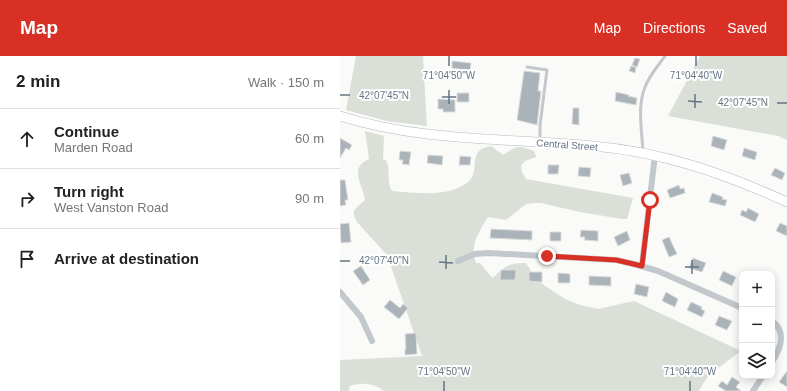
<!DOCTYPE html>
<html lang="en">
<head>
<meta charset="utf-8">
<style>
  :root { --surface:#fff; --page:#f6f6f6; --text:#222; --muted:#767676; --line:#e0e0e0; --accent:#d93025 }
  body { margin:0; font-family:Helvetica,sans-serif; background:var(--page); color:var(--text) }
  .controls { position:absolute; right:12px; bottom:12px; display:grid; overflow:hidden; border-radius:8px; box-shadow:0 2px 10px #0003 }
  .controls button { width:36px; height:36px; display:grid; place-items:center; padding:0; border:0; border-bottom:1px solid var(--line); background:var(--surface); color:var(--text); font:20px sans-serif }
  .stop { position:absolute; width:12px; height:12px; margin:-9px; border:3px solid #d93025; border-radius:50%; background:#fff }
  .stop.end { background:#d93025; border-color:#fff; box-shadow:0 1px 4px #0008 }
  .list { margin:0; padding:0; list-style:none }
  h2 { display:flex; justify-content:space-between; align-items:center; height:52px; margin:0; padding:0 16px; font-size:17px }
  h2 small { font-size:13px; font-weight:400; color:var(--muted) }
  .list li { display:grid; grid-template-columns:26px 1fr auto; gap:12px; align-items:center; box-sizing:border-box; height:60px; padding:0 16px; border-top:1px solid var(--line) }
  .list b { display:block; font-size:15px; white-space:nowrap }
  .list p { margin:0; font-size:13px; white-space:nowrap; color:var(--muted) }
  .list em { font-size:13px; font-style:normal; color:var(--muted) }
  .icon { flex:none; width:22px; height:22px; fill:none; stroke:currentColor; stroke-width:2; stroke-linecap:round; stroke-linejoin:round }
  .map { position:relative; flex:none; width:447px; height:335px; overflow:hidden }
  header { display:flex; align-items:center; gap:24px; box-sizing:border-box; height:56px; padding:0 20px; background:var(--accent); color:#fff }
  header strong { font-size:19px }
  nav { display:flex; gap:22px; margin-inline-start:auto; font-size:14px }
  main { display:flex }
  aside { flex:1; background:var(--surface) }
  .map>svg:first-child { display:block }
  .green { fill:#dadfd7 }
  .building { fill:#aab3b9; stroke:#dcdcda }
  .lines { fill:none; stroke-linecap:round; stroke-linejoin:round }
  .secondary-casing { stroke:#b3babf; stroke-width:10 }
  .lane { stroke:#c3c8cc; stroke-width:3 }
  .street { stroke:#c3c8cc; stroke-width:6 }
  .secondary { stroke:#fff; stroke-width:9 }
  .route { stroke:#d93025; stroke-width:5 }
  .ticks { fill:none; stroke:#657683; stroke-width:1.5 }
  .labels { text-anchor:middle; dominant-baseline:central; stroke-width:4; stroke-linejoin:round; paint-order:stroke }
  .street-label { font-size:10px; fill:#657683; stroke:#fff }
  .ticks-label { font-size:10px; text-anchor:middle; fill:#657683; stroke:#fff; stroke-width:4; stroke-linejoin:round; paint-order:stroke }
</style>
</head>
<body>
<header>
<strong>Map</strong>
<nav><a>Map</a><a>Directions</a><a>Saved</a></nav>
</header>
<main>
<aside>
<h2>2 min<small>Walk · 150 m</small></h2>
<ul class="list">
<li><svg class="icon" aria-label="ahead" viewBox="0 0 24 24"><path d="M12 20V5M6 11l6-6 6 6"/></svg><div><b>Continue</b><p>Marden Road</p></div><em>60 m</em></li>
<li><svg class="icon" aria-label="right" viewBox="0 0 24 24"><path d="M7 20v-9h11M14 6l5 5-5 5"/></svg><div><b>Turn right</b><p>West Vanston Road</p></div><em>90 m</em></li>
<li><svg class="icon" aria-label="arrive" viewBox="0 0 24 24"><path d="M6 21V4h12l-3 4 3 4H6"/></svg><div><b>Arrive at destination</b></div></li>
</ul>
</aside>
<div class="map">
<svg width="447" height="335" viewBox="0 0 447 335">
  <rect width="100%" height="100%" fill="#fafaf8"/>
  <!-- green -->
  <path class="green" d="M 16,0 L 83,0 L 87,70 L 47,65 L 6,54 Z
    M 360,0 L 447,0 L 447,84 L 438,80 L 328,60 Z
    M 25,75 L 44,80 L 43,104 L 46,104 C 51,114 46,126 52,135 C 76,137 108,142 128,126 C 142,115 125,94 151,90 L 163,99 C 178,89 177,89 194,95 L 196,101 L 185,105 L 181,110 L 182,116 L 186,123 L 293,142 L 287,163 L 282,163 L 240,156 L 201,147 L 193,147 L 186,148 L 166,164 L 148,161 C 139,176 129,189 136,207 L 140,207 C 145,212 147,217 153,222 C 165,210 169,207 186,207 L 194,220 L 205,230 L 225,243 L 240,249 L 258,253 L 294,245 L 401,295 L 369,319 L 359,334 L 360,335 L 44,335 C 35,327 21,326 10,330 L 9,335 L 0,335 L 0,304 L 82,300 L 47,199 L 17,166 C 10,154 16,152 25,144 C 23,129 8,112 29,103 Z"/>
  <!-- building -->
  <path class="building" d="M 295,2 L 300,3 L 297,11 L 292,9 Z
    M 112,5 L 131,7 L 130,15 L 112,12 Z
    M 291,10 L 296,11 L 295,17 L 289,15 Z
    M 184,15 L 200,17 L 198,35 L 201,35 L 197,69 L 177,64 Z
    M 276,36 L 289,39 L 288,40 L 297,42 L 296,49 L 275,45 Z
    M 117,37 L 129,37 L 129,46 L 117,46 Z
    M 98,43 L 115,44 L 115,56 L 103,56 L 103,53 L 98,53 Z
    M 233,52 L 239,52 L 239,69 L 232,68 Z
    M 373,80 L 387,84 L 384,94 L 371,90 Z
    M 0,82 L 12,89 L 9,94 L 6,92 L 0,102 Z
    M 404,92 L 417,96 L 415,104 L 402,100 Z
    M 60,95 L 71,96 L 69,109 L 62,108 L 63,104 L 59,104 Z
    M 88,99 L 103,100 L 102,109 L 87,107 Z
    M 120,100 L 131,101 L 130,109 L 119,109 Z
    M 208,109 L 219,109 L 218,118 L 208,118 Z
    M 239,111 L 251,112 L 250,121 L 238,120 Z
    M 435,112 L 445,117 L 442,124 L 431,119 Z
    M 289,117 L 292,127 L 283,130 L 280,119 Z
    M 0,124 L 5,124 L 8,144 L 5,144 L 6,149 L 0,150 Z
    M 339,129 L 340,133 L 344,132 L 345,137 L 330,142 L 327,134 Z
    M 372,137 L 383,141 L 382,143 L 387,144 L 385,150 L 369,146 Z
    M 408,152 L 419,158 L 415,166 L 400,159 L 402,154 L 406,156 Z
    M 9,167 L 11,186 L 1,187 L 0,168 Z
    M 440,167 L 447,170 L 447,180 L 436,175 Z
    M 151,173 L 192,175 L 192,184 L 150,182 Z
    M 241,174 L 258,175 L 258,185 L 244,184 L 245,181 L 240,181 Z
    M 287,175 L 290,184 L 278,190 L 274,181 Z
    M 210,176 L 221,176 L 221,185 L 210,185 Z
    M 329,181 L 337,198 L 329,201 L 322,184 Z
    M 353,202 L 366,207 L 362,216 L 349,212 Z
    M 21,210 L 30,224 L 23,229 L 13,215 Z
    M 161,214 L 176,214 L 175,224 L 160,224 Z
    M 383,215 L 396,221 L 392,230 L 379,224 Z
    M 189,216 L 202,216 L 202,226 L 189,225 Z
    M 218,217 L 230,218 L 230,227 L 218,227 Z
    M 249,220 L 271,221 L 271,230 L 249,229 Z
    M 296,228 L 309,231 L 307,241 L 294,238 Z
    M 326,236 L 338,243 L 335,251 L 322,245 Z
    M 50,244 L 60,252 L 63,248 L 68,252 L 59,263 L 44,251 Z
    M 351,246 L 362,251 L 361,253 L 365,255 L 362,261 L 347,254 Z
    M 379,260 L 392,265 L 387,274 L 375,269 Z
    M 76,277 L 77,298 L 65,299 L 65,293 L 66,293 L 65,278 Z
    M 447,315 L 447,331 L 439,326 Z
    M 392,321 L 400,326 L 396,331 L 401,335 L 386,335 L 378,330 L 382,325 L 387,329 Z"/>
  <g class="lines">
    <!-- secondary casing -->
    <g class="secondary-casing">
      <path id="secondary" d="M 0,60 C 82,86 168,82 253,90 C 323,96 383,117 447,146"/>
    </g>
    <!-- lane -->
    <path class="lane" d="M 187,11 L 207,14 L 200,69 L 200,85
      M 303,96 C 302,75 297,51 305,31 C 309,20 318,10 325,0"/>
    <!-- street -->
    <path class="street" d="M 118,205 L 135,198 L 149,197 L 276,204 L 290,207 L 318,215 L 402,252
      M 302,209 L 315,99
      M 0,236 L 21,261 L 32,285
      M 432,265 C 447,276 441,292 432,306
      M 413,335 L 423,320"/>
    <!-- secondary -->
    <use href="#secondary" class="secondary"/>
  </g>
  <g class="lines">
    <!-- route -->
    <path class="route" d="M 207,200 L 276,204 L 302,210 L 310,144"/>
  </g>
  <!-- ticks -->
  <path class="ticks" d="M 109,10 L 109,0M 356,10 L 356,0M 0,39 L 10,39M 102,41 L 116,41M 348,45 L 362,46M 437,47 L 447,47M 109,48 L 109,34M 355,52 L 355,38M 0,205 L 10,205M 99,206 L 113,207M 345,211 L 359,211M 106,213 L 106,199M 352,218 L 352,204M 104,335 L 104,325M 350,335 L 350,325"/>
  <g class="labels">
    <!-- street labels -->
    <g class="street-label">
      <text transform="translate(227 89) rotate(4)">Central Street</text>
    </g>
  </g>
  <g class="ticks-label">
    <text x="109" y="23">71°04'50"W</text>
    <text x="356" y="23">71°04'40"W</text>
    <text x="44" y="43">42°07'45"N</text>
    <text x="403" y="50">42°07'45"N</text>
    <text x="44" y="208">42°07'40"N</text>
    <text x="104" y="319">71°04'50"W</text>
    <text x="350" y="319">71°04'40"W</text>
  </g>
</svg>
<div class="controls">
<button>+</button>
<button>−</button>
<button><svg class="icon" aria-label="layers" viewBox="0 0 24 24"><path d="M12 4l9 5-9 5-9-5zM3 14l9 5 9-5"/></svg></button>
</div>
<div class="stop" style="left:310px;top:144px"></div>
<div class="stop end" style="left:207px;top:200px"></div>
</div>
</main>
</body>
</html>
